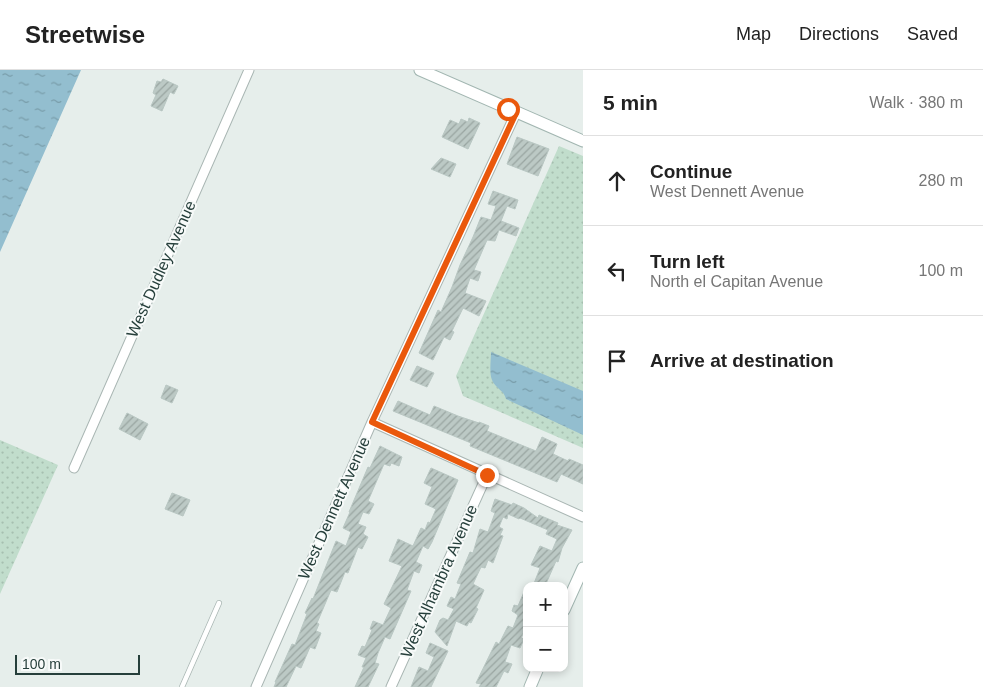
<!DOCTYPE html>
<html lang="en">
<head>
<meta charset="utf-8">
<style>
  :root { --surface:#fff; --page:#f6f6f6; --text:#222; --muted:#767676; --line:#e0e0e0 }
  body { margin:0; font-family:Helvetica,sans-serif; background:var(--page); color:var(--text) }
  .controls { position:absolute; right:15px; bottom:15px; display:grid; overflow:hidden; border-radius:10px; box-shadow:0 2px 8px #0003 }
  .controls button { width:45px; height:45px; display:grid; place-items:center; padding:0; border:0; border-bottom:1px solid var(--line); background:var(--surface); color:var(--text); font:25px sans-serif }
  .scale { position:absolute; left:15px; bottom:12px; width:125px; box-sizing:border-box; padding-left:5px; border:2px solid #263f3b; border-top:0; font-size:14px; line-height:18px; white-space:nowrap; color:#263f3b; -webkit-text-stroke:4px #f7faf9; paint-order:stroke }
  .stop { position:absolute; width:15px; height:15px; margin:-11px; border:4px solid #ea580c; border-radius:50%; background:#fff }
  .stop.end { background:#ea580c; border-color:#fff; box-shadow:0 1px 5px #0008 }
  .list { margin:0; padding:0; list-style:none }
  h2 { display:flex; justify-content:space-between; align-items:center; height:65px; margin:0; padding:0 20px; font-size:21px }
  h2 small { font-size:16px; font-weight:400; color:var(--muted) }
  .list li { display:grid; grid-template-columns:32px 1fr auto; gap:15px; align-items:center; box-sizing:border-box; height:90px; padding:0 20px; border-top:1px solid var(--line) }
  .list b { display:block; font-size:19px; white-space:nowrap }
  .list p { margin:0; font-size:16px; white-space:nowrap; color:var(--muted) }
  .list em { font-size:16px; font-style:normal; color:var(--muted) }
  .icon { flex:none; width:28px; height:28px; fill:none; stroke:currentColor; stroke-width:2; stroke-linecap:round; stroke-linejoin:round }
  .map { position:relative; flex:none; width:583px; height:617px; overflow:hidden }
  header { display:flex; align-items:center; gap:30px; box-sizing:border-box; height:70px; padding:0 25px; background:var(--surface); border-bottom:1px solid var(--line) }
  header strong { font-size:24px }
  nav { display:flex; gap:28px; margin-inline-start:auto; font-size:18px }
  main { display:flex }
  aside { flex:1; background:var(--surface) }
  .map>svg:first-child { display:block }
  .grass { fill:url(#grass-dots) }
  .water { fill:url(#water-ripples) }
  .building { fill:url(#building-hatch); stroke:#b9c7c3 }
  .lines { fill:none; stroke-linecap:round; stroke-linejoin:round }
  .lane-casing { stroke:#a9b6b3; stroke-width:6 }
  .street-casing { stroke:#a9b6b3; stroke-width:11 }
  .secondary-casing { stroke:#a2b6b1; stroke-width:13 }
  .lane { stroke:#fff; stroke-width:4.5 }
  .street { stroke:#fff; stroke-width:9 }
  .secondary { stroke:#fff; stroke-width:11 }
  .route { stroke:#ea580c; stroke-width:6 }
  .labels { text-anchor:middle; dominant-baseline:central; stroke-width:4; stroke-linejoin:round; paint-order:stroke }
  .street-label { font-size:16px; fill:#263f3b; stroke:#f7faf9 }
</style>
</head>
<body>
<header>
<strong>Streetwise</strong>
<nav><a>Map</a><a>Directions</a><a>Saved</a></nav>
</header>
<main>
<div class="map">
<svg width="583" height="617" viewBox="0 0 583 617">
  <defs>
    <pattern id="grass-dots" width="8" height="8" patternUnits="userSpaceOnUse" patternTransform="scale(1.25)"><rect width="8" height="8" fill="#c1ddcc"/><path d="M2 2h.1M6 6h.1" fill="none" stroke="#a6bfb0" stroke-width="1.8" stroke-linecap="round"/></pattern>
    <pattern id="water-ripples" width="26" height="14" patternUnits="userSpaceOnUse" patternTransform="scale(1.25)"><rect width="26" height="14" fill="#93becf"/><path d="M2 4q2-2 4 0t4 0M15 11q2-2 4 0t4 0" fill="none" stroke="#789ca9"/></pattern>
    <pattern id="building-hatch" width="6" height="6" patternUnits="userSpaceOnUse" patternTransform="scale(1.25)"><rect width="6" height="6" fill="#bcc9c5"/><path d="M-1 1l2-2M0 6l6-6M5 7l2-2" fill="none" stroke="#99a5a1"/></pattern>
  </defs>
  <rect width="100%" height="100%" fill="#e6eeeb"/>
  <!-- grass -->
  <path class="grass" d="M 559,76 L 583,86 L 583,378 L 463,326 L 456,306 Z
    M 0,370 L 58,395 L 0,524 Z"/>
  <!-- water -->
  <path class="water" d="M 0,0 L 81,0 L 0,182 Z
    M 491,282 L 583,321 L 583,365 L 506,329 C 504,320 495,318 492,310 C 489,303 491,290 491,282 Z"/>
  <!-- building -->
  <path class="building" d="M 163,9 L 178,16 L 174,24 L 170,22 L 162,41 L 151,36 L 156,25 L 153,23 L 157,11 L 161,12 Z
    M 469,48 L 480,53 L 468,79 L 442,67 L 450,50 L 459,54 L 461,49 L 468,52 Z
    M 517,67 L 549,79 L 538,106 L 507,94 Z
    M 441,88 L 456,94 L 450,107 L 431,99 Z
    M 493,121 L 518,130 L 515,139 L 507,136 L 501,151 L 519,158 L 516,166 L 499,160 L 495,171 L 487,170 L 474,200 L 481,202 L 478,211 L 470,208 L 465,223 L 486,231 L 479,246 L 463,238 L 452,261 L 454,262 L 450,270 L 444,267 L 433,290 L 419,283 L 438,240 L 441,242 L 452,217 L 460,195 L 473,167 L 481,147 L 491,150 L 496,136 L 488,134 Z
    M 417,296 L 434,303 L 427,317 L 410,310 Z
    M 166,315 L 178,320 L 172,333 L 161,328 Z
    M 398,331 L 430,345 L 434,336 L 458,346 L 479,353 L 479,352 L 489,356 L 487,361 L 531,379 L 536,381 L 542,367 L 557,374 L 553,384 L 568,391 L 569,389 L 583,395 L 583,414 L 561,404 L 557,412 L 470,376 L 471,373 L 393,341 Z
    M 127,343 L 148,354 L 140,370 L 119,359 Z
    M 380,376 L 402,387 L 399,396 L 391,393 L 390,396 L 384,394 L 368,431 L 374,434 L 369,444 L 363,442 L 358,454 L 366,457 L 363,464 L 368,467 L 362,479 L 358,477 L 348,503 L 345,502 L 337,522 L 331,520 L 317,553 L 319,554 L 316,561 L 321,563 L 315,579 L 310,577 L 301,598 L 296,596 L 286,617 L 274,617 L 276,612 L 275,612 L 292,574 L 295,575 L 307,544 L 305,543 L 312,528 L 313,529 L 336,471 L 346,476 L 351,462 L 343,458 L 350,442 L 349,442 L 368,397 L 370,398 Z
    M 431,398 L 458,410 L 432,472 L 428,479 L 423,476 L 416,492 L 422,495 L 419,503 L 414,501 L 407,520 L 411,521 L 390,569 L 385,567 L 378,583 L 375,593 L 379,594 L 368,617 L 355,617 L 364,597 L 362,597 L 366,588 L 358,585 L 362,576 L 365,577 L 372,560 L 370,559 L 373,551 L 383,555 L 391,538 L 384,534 L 402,496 L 389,491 L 398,469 L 413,476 L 421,458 L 425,460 L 428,452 L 430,453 L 436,439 L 425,434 L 432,417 L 424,413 Z
    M 172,423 L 190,430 L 183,446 L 165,439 Z
    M 495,429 L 512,435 L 513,433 L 524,438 L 538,448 L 539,445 L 558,453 L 557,455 L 572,460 L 562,478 L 558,492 L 556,491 L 545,516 L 533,516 L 540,498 L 531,495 L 540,476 L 552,481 L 557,469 L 546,464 L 548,460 L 520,448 L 519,449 L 508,444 L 507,449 L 503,447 L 499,457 L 503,459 L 500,465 L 503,466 L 493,493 L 488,490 L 485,498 L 481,497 L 473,514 L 484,520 L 476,538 L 478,539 L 471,553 L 469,552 L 467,556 L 456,551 L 447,576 L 435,562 L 440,550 L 443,548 L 448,550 L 454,539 L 447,536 L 451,527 L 455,529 L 461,514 L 457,513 L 470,482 L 473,483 L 480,459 L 488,462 L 495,443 L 491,441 Z
    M 527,515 L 527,555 L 521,568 L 524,569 L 520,578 L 511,575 L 505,592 L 512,594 L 508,603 L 504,601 L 496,617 L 479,617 L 481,614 L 476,613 L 496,572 L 499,574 L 508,556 L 513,558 L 518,545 L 512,541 L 514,535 L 518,536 Z
    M 430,573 L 448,581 L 431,617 L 411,617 L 419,597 L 428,601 L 434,587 L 426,583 Z"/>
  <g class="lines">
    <!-- lane casing -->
    <g class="lane-casing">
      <path id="lane" d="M 182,617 L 219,533"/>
    </g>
    <!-- street casing -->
    <g class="street-casing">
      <path id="street" d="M 372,352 L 583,447
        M 74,398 L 249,0
        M 256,617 L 372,352 L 516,43
        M 391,617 L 487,405"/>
    </g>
    <!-- secondary casing -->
    <g class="secondary-casing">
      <path id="secondary" d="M 420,0 L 583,71
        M 564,540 L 583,498
        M 530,617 L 538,598"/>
    </g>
    <!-- lane -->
    <use href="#lane" class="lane"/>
    <!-- street -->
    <use href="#street" class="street"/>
    <!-- secondary -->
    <use href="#secondary" class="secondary"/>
  </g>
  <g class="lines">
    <!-- route -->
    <path class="route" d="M 487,405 L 372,352 L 516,43 L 508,39"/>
  </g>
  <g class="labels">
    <!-- street labels -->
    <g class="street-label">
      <text transform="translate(161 199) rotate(-66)">West Dudley Avenue</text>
      <text transform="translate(334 438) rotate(-66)">West Dennett Avenue</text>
      <text transform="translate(439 511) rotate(-66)">West Alhambra Avenue</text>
    </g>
  </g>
</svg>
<div class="controls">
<button>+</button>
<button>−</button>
</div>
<div class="scale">100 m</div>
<div class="stop" style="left:508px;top:39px"></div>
<div class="stop end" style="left:487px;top:405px"></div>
</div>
<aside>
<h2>5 min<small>Walk · 380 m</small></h2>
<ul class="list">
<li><svg class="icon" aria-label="ahead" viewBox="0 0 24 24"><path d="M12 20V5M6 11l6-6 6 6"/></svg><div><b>Continue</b><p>West Dennett Avenue</p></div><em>280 m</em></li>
<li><svg class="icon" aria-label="left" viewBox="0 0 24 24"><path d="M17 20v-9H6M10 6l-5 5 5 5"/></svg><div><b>Turn left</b><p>North el Capitan Avenue</p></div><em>100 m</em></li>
<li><svg class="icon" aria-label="arrive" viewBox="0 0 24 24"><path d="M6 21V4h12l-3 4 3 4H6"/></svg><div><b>Arrive at destination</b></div></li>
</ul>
</aside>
</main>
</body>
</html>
